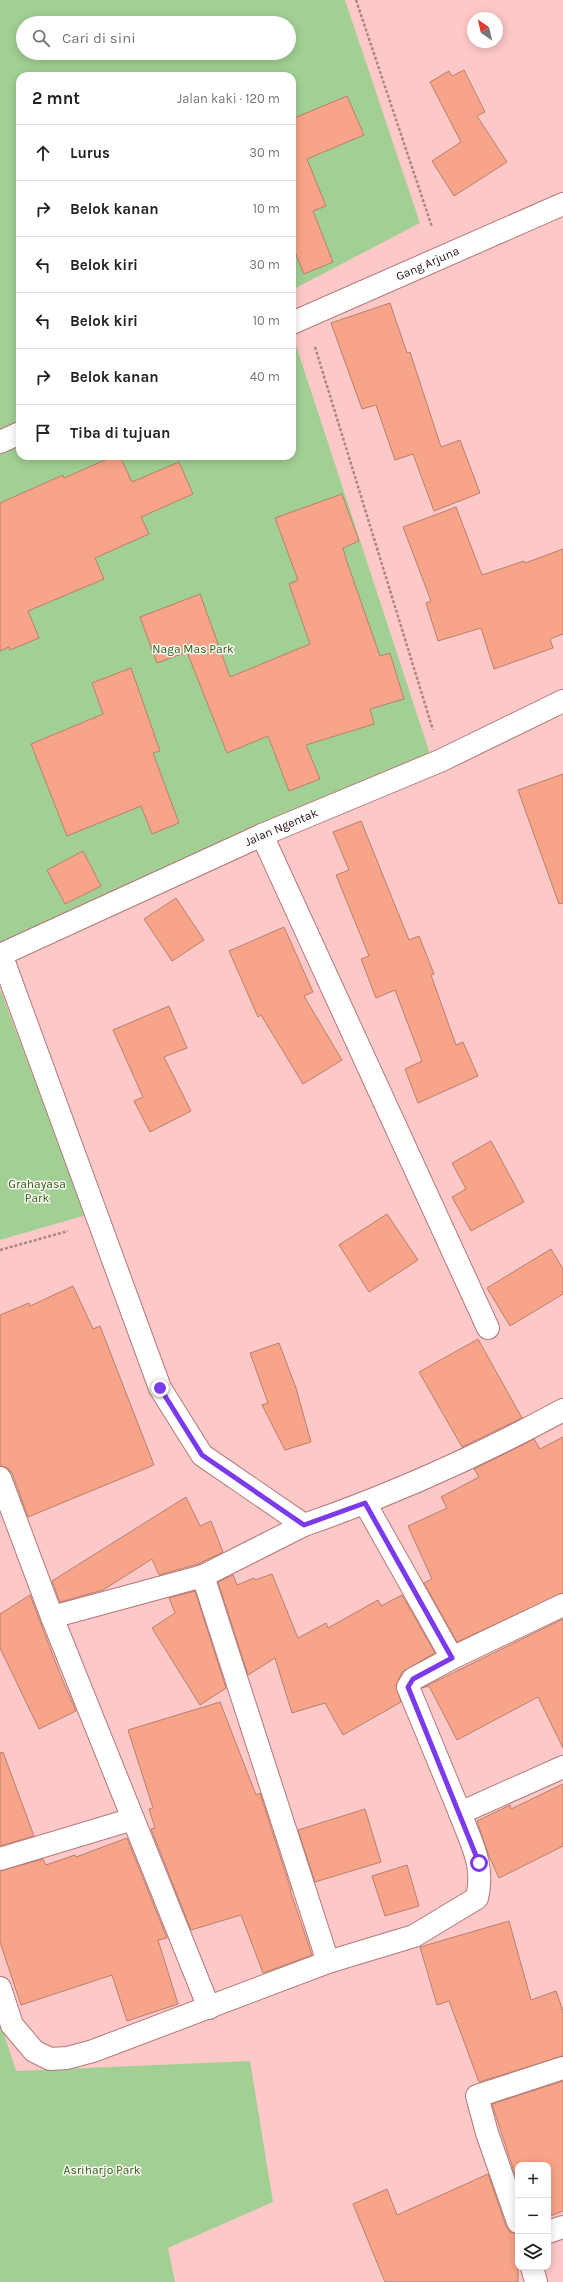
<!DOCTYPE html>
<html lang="id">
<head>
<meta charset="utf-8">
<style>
  :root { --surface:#fff; --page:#f2f2f2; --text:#222; --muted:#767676; --line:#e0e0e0 }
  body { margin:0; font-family:Karla,sans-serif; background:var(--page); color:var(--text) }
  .controls { position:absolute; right:12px; bottom:12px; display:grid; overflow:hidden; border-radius:8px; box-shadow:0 2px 10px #0003 }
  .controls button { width:36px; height:36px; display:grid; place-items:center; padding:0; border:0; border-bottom:1px solid var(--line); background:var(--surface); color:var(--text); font:20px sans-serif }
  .compass { position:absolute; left:467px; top:12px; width:36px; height:36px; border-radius:50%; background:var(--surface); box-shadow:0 2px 10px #0003; rotate:326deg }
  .stop { position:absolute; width:12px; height:12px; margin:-9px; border:3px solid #7c3aed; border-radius:50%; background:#fff }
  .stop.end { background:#7c3aed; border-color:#fff; box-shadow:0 1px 4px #0008 }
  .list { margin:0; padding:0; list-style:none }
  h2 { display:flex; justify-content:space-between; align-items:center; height:52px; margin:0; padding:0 16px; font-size:17px }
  h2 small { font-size:13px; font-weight:400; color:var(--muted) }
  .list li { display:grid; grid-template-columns:26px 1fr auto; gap:12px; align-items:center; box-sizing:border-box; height:56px; padding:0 16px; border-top:1px solid var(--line) }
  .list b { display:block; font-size:15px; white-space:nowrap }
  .list em { font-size:13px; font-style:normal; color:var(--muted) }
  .icon { flex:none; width:22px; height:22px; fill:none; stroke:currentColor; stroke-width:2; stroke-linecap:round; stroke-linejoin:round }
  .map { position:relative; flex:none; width:563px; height:2282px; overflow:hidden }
  .search { position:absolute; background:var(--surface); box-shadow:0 2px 10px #0003; left:16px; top:16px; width:280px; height:44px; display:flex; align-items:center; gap:10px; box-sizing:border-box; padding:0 14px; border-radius:22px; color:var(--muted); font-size:15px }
  .panel { position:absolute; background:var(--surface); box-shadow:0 2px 10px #0003; left:16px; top:72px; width:280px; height:388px; border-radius:12px }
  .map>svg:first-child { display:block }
  .green { fill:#a2d094; fill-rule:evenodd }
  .building { fill:#f8a489; stroke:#b87f6d }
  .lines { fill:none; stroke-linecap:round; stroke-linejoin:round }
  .minor-casing { stroke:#b47879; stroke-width:24 }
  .path { stroke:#ae8485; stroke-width:2.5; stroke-dasharray:3 2; stroke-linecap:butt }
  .minor { stroke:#fff; stroke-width:22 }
  .route { stroke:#7c3aed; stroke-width:5 }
  .labels { text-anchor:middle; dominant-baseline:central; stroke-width:3; stroke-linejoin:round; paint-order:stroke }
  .street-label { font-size:12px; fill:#240e0f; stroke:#fdf6f6 }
  .park-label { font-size:12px; fill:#27630a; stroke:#fdf6f6 }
</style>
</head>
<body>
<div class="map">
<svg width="563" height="2282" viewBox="0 0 563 2282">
  <rect width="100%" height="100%" fill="#fdc8c8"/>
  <!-- green -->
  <path class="green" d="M 0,0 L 345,0 L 420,223 L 292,290 L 292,76 L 20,76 L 20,456 L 292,456 L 292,333 L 431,757 L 0,948 ZM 23,23 L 289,23 L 289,53 L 23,53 Z
    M 0,989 L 86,1215 L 0,1240 Z
    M 0,2021 L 16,2071 L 250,2061 L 273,2202 L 168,2248 L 175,2282 L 0,2282 Z"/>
  <!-- building -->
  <path class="building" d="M 464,70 L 485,112 L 477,116 L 507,162 L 454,196 L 432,161 L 461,142 L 430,82 L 449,71 L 452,76 Z
    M 347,96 L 364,135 L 307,159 L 326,206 L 313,211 L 333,262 L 304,274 L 292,245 L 292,119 Z
    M 390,303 L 407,353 L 410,352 L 441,447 L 460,440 L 480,493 L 434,511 L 413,454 L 395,460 L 376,405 L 362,409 L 331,323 Z
    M 114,456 L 120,456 L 132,482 L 179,462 L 193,494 L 141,517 L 149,534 L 95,558 L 104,579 L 28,611 L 39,638 L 10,650 L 9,647 L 0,651 L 0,503 L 63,475 L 64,478 Z
    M 342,494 L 359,541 L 343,548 L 346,559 L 380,656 L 390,653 L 404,699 L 370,709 L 374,724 L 306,745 L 320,779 L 289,791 L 268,736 L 227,753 L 187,652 L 157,663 L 140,617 L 200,594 L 230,677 L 310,644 L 289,584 L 298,580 L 275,518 Z
    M 456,507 L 482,575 L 524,561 L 525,563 L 563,549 L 563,634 L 550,639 L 553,648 L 494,669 L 481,628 L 438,641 L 426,603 L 431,601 L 403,527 Z
    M 131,668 L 160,751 L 153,753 L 179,823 L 152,834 L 141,806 L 67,836 L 31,744 L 103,714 L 92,683 Z
    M 563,774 L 563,903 L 559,904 L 518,790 Z
    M 361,821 L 409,940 L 419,936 L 434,974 L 431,975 L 456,1045 L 463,1042 L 478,1076 L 418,1103 L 405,1069 L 422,1061 L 395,990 L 376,998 L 361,959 L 369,956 L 336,875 L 349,870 L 333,832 Z
    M 83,851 L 101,886 L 65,904 L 47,870 Z
    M 176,898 L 204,940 L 172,961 L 144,919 Z
    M 284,927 L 313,992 L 304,996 L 342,1060 L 303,1084 L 261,1015 L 258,1017 L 229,951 Z
    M 169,1006 L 187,1048 L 164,1057 L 191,1111 L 150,1132 L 134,1101 L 143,1097 L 113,1030 Z
    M 491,1141 L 524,1202 L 471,1231 L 452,1197 L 466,1189 L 452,1163 Z
    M 387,1214 L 418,1260 L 369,1292 L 339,1245 Z
    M 551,1249 L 563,1269 L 563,1294 L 510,1326 L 487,1288 Z
    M 73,1286 L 93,1329 L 100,1326 L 154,1465 L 28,1517 L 12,1473 L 8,1468 L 0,1466 L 0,1315 L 29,1303 L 30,1306 Z
    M 478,1339 L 522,1418 L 462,1447 L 419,1372 Z
    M 279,1343 L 296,1388 L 311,1442 L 285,1450 L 262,1405 L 268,1403 L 250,1353 Z
    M 563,1437 L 563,1593 L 457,1642 L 424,1583 L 432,1579 L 408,1526 L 447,1508 L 441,1497 L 479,1477 L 474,1469 L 534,1439 L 540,1449 Z
    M 186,1497 L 200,1526 L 211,1521 L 223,1552 L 198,1564 L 159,1575 L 152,1559 L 103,1590 L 60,1602 L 52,1581 Z
    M 272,1574 L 298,1638 L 326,1623 L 328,1628 L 378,1600 L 381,1606 L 402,1595 L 435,1653 L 402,1672 L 396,1686 L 401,1702 L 343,1735 L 325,1703 L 292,1713 L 275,1658 L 248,1675 L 218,1582 L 233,1575 L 237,1585 L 254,1578 L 255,1580 Z
    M 195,1591 L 226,1688 L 200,1705 L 152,1628 L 175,1613 L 169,1598 Z
    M 30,1595 L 60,1674 L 76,1711 L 39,1729 L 0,1648 L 0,1614 Z
    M 563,1619 L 563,1748 L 538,1697 L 457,1740 L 429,1686 L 422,1688 Z
    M 220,1702 L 256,1795 L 260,1793 L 291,1890 L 290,1890 L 312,1955 L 263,1973 L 241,1915 L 191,1930 L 151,1829 L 155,1828 L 149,1809 L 153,1808 L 128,1730 Z
    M 3,1752 L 34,1836 L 0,1846 L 0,1753 Z
    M 563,1784 L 563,1846 L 499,1878 L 489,1856 L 477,1821 L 510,1805 L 511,1809 Z
    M 365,1809 L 381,1862 L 315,1882 L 298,1830 Z
    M 127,1838 L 167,1938 L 158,1940 L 178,2004 L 127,2021 L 112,1975 L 21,2005 L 0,1942 L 0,1871 L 43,1859 L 46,1865 L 75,1855 L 76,1857 Z
    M 407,1865 L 419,1906 L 385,1916 L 372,1876 Z
    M 509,1921 L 531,2000 L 556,1991 L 563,2011 L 563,2056 L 479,2082 L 449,2001 L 437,2005 L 420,1947 Z
    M 563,2081 L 563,2211 L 548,2217 L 548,2165 L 518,2165 L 518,2184 L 492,2104 Z
    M 488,2174 L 506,2226 L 510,2232 L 518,2234 L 518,2282 L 385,2282 L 353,2204 L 387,2189 L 397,2215 Z"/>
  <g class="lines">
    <!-- minor casing -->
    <g class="minor-casing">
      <g id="minor">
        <path id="s1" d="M 292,323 L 563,204"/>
        <path d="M 0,442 L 20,433"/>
        <path d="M 262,835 L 488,1328"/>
        <path d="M 1,954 L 160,1388 L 202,1455 L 304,1525 C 391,1495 482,1454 563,1410"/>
        <path id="s2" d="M 0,955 L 262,835 L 442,760 L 563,701"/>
        <path d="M 0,1478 L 52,1617 L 209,2008"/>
        <path d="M 365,1503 L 452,1658"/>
        <path d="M 304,1525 L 203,1576 L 328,1962 L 414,1936 L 477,1898 C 485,1865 471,1843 460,1813"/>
        <path d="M 563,1605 L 452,1658 L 413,1679 L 408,1687 L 460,1813 L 563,1767"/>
        <path d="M 52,1617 L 203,1576"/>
        <path d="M 0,1859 L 133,1819"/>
        <path d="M 0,1988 L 12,2025 L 34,2051 L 50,2059 L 67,2058 L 93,2051 L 328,1962"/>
        <path d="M 518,2222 L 487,2133 L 477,2096 L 563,2068"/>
        <path d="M 548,2232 L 563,2227"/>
        <path d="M 532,2267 L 536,2282"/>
      </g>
    </g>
    <!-- path -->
    <path class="path" d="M 356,0 L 432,227
      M 315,347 L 433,730
      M 0,1250 L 68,1231"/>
    <!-- minor -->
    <use href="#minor" class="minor"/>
  </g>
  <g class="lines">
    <!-- route -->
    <path class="route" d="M 160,1388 L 202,1455 L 304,1525 L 365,1503 L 452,1658 L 413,1679 L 408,1687 L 479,1863"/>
  </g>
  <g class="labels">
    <!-- street labels -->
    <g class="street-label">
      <text stroke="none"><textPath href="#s1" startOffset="148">Gang Arjuna</textPath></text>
      <text stroke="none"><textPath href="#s2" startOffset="309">Jalan Ngentak</textPath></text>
    </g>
    <!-- park labels -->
    <g class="park-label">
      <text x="193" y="649">Naga Mas Park</text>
      <text x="37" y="1184">Grahayasa<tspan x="37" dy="14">Park</tspan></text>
      <text x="102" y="2170">Asriharjo Park</text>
    </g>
  </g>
</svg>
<div class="controls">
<button>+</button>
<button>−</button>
<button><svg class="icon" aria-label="layers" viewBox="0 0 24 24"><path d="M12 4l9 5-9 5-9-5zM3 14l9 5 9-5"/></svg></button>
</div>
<svg class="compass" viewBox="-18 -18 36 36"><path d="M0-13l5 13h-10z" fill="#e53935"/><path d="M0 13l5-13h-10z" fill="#767676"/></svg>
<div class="stop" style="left:479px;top:1863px"></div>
<div class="stop end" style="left:160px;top:1388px"></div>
<div class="search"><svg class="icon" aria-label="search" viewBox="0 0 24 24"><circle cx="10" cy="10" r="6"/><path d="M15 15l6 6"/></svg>Cari di sini</div>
<section class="panel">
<h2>2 mnt<small>Jalan kaki · 120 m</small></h2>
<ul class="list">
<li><svg class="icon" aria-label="ahead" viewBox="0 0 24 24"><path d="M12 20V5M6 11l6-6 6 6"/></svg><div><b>Lurus</b></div><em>30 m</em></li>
<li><svg class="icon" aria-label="right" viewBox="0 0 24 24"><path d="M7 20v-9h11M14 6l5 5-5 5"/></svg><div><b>Belok kanan</b></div><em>10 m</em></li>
<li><svg class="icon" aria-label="left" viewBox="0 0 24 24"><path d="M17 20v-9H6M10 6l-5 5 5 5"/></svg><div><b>Belok kiri</b></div><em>30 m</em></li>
<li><svg class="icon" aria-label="left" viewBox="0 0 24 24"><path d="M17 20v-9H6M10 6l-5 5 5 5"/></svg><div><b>Belok kiri</b></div><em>10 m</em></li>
<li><svg class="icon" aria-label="right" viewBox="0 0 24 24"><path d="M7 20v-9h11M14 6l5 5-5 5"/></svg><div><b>Belok kanan</b></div><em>40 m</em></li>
<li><svg class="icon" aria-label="arrive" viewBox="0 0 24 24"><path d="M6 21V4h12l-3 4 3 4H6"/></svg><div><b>Tiba di tujuan</b></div></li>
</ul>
</section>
</div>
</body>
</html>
